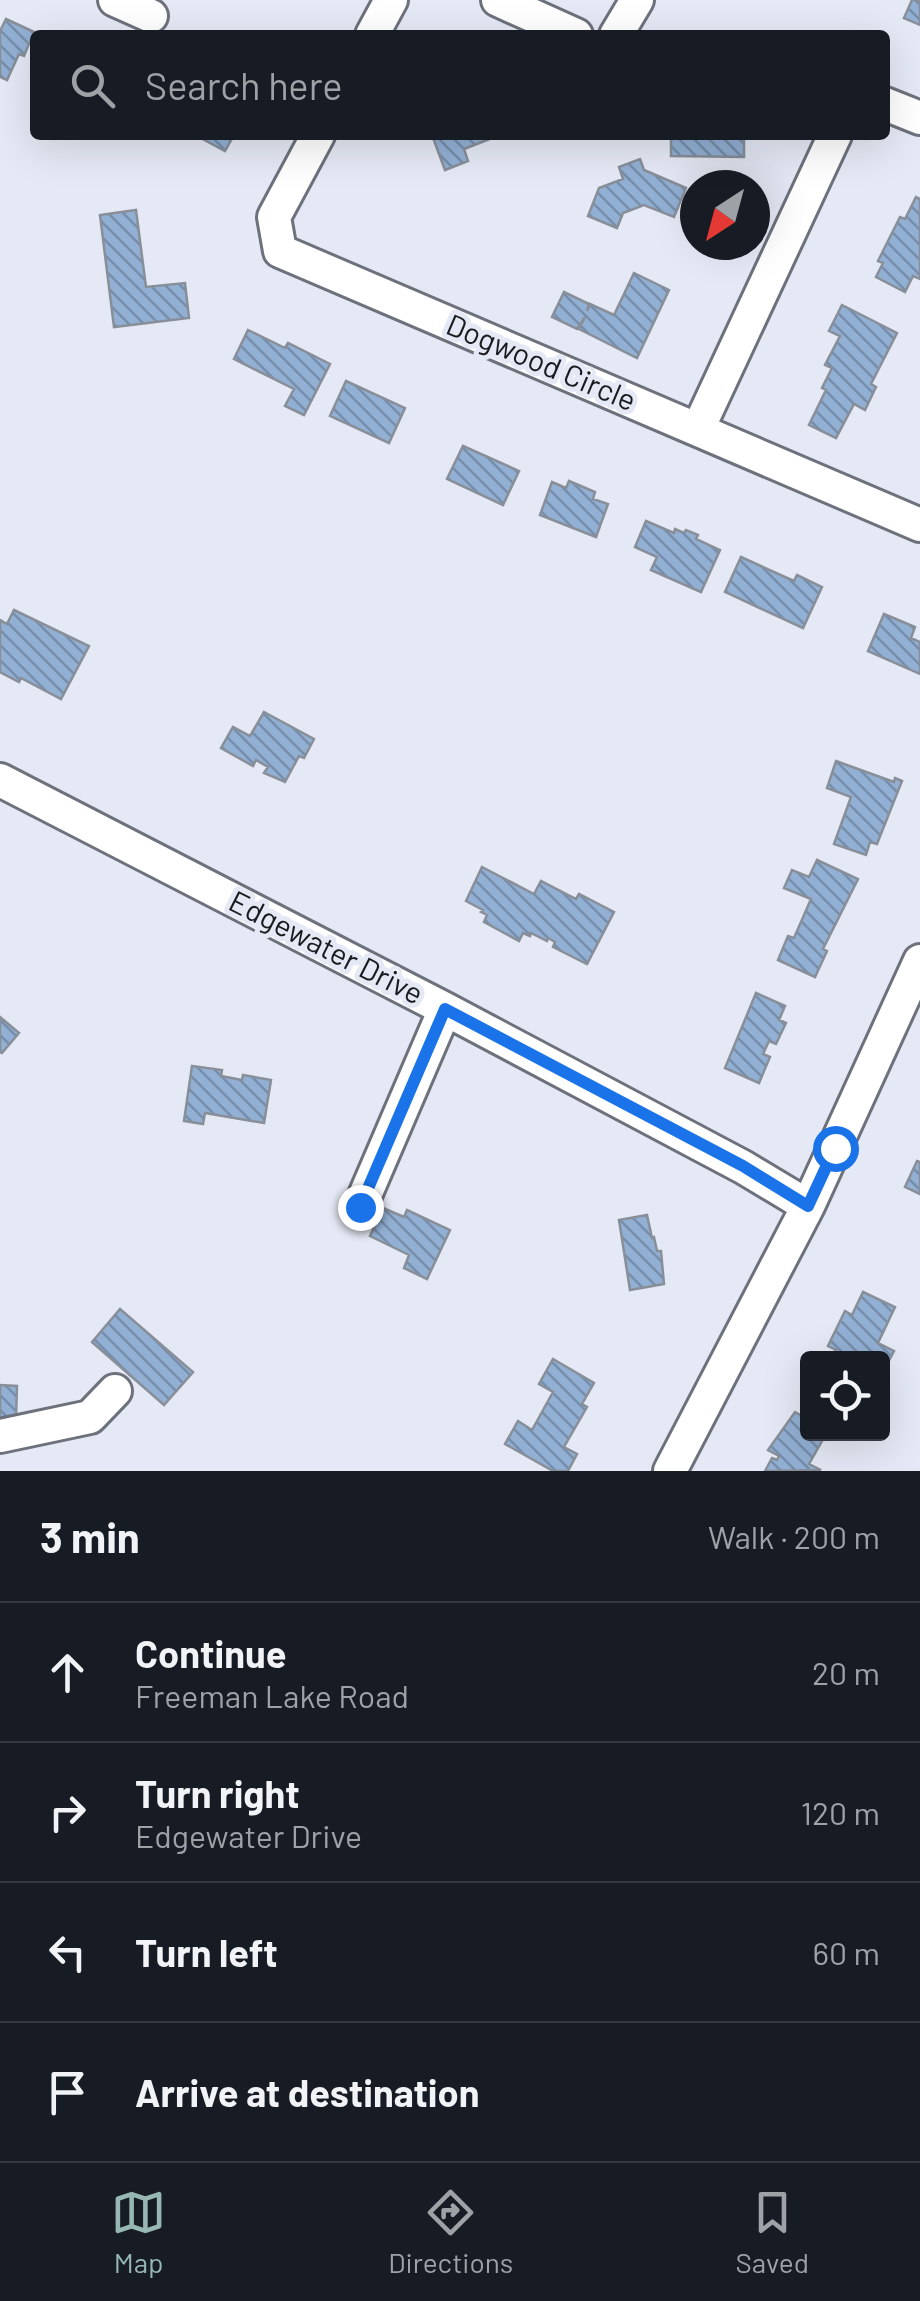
<!DOCTYPE html>
<meta charset="utf-8">
<style>
body{margin:0;font-family:Barlow,sans-serif;background:#20242c;color:#f1f3f6}
.controls{position:absolute;right:30px;bottom:30px;display:grid;overflow:hidden;border-radius:10px;box-shadow:0 10px 40px #0002}
.controls button{width:90px;height:90px;display:grid;place-items:center;padding:0;border:0;border-bottom:2px solid #363941;background:#171b24;color:#f1f3f6;font:50px sans-serif}
.compass{position:absolute;left:680px;top:170px;width:90px;height:90px;border-radius:50%;background:#171b24;box-shadow:0 10px 40px #0002;rotate:216deg}
.stop{position:absolute;width:30px;height:30px;margin:-22px;border:8px solid #1a73e8;border-radius:50%;background:#fff}
.stop.end{background:#1a73e8;border-color:#fff;box-shadow:0 2px 10px #0008}
.list{margin:0;padding:0;list-style:none}
h2{display:flex;justify-content:space-between;align-items:center;height:130px;margin:0;padding:0 40px;font-size:42px}
h2 small{font-size:32px;font-weight:400;color:#9ea1a6}
.list li{display:grid;grid-template-columns:65px 1fr auto;gap:30px;align-items:center;box-sizing:border-box;height:140px;padding:0 40px;border-top:2px solid #363941}
.list b{display:block;font-size:38px;white-space:nowrap}
.list p{margin:0;font-size:32px;white-space:nowrap;color:#9ea1a6}
.list em{font-size:32px;font-style:normal;color:#9ea1a6}
.icon{flex:none;width:55px;height:55px;fill:none;stroke:currentColor;stroke-width:2;stroke-linecap:round;stroke-linejoin:round}
.map{position:relative;flex:none;width:920px;height:1471px;overflow:hidden}
.search{position:absolute;background:#171b24;box-shadow:0 10px 40px #0002;left:30px;right:30px;top:30px;height:110px;display:flex;align-items:center;gap:25px;box-sizing:border-box;padding:0 35px;border-radius:10px;color:#9ea1a6;font-size:38px}
.sheet{height:690px;background:#171b24}
nav{display:flex;justify-content:space-around;align-items:center;box-sizing:border-box;height:140px;border-top:2px solid #363941;background:#171b24;font-size:28px;color:#9ea1a6}
nav a{display:grid;justify-items:center;gap:5px}
nav .on{color:#96b7b2}
.map>svg:first-child{display:block}
.building{fill:url(#building-back-hatch);stroke:#888f99;stroke-width:2.5}
.lines{fill:none;stroke-linecap:round;stroke-linejoin:round}
.minor-casing{stroke:#6d717b;stroke-width:38}
.minor{stroke:#fff;stroke-width:32}
.route{stroke:#1a73e8;stroke-width:12}
.labels{text-anchor:middle;stroke-width:10;stroke-linejoin:round;paint-order:stroke}
.street-label{font-size:30px;fill:#1a1b1f;stroke:#e5e9f5}
</style>
<div class="map">
<svg width="920" height="1471" viewBox="0 0 920 1471">
<defs>
<pattern id="building-back-hatch" width="6" height="6" patternUnits="userSpaceOnUse" patternTransform="scale(2.5)"><rect width="6" height="6" fill="#92b0d4"/><path d="M-1 5l2 2M0 0l6 6M5-1l2 2" fill="none" stroke="#768eab"/></pattern>
</defs>
<rect width="100%" height="100%" fill="#e5e9f5"/>
<path class="building" d="M912,0H920V25L904,18Z
M6,19L34,32L24,56L19,54L7,80L0,77V31Z
M195,135H234L225,151Z
M432,135H500L464,149L468,161L445,170Z
M671,135H744V157L671,156Z
M640,159L644,170L686,188L674,217L644,205L623,213L617,228L588,216L599,188L623,179L619,167Z
M916,197L920,199V279L913,276L905,292L876,277L883,263L878,261L900,217L905,219Z
M136,210L146,287L185,283L189,318L114,327L100,215Z
M634,273L669,290L637,358L579,329L585,317L577,329L552,317L564,292L589,304L587,311L590,304L614,315Z
M842,305L897,333L871,384L876,387L865,410L854,404L836,438L809,425L826,390L822,388L832,368L825,365L840,336L829,331Z
M248,330L285,348L288,343L330,364L304,415L285,406L294,389L234,359Z
M346,381L405,408L389,443L330,416Z
M463,446L519,471L503,505L447,479Z
M569,481L595,492L593,499L608,504L596,537L540,515L552,482L566,488Z
M646,521L674,533L675,529L684,533L686,530L698,535L696,539L720,550L701,592L651,570L657,557L635,547Z
M741,557L794,581L797,575L822,587L803,628L725,592Z
M14,610L89,646L61,699L21,678L19,682L0,672V620L7,624Z
M884,614L915,627L911,638L920,642V674L868,651Z
M264,712L314,739L304,758L299,756L285,782L264,773L268,767L256,760L253,766L221,748L233,727L250,736Z
M836,761L894,782L895,778L902,781L877,844L870,842L866,855L834,844L851,797L827,788Z
M817,860L858,879L823,949L827,951L815,977L778,960L788,936L794,938L811,899L784,888L792,870L809,877Z
M482,867L534,894L541,881L576,899L579,894L614,912L587,964L553,947L555,942L548,938L547,941L531,933L530,936L523,933L519,941L484,922L487,915L481,912L483,910L466,901Z
M756,993L785,1006L779,1020L786,1023L776,1044L769,1041L763,1054L770,1057L759,1083L725,1068Z
M0,1017L19,1033L2,1053L0,1052Z
M192,1066L222,1070L221,1076L242,1080L243,1075L271,1080L264,1123L205,1113L203,1124L184,1121Z
M917,1161L920,1162V1194L905,1187Z
M383,1208L404,1217L407,1210L450,1230L427,1279L404,1268L409,1255L370,1236Z
M647,1215L652,1238L654,1237L657,1251H661L664,1284L630,1290L619,1220Z
M863,1292L895,1307L878,1343L894,1351L882,1374V1358H832L836,1350L828,1346L845,1311L852,1315Z
M120,1309L193,1372L164,1405L92,1342Z
M553,1359L594,1383L582,1404L587,1407L564,1447L577,1454L568,1471H553L505,1444L518,1421L532,1430L553,1392L539,1384Z
M0,1385L17,1386L16,1418H0Z
M795,1412L808,1419V1434H826L809,1464L821,1470L765,1471L772,1458L777,1460L779,1456L768,1450Z"/>
<g class="lines">
<g class="minor-casing">
<path id="minor" d="M115,0L151,16
M498,0L576,35
M372,35L391,0
M616,35L637,0
M885,104L920,118
M318,135L274,217L280,251L920,525
M698,429L835,135
M0,780L445,1009L743,1167L808,1206
M360,1207L445,1009
M0,1436L90,1417L115,1391
M670,1471L808,1206L920,961"/>
</g>
<use href="#minor" class="minor"/>
</g>
<g class="lines">
<path class="route" d="M360,1207L445,1009L743,1166L808,1206L835,1148"/>
</g>
<g class="labels">
<g class="street-label">
<text transform="translate(541 363) rotate(23)" y="10">Dogwood Circle</text>
<text transform="translate(326 948) rotate(27)" y="10">Edgewater Drive</text>
</g>
</g>
</svg>
<div class="controls">
<button><svg class="icon" aria-label="locate" viewBox="0 0 24 24"><circle cx="12" cy="12" r="6"/><path d="M12 2v4M12 18v4M2 12h4M18 12h4"/></svg></button>
</div>
<svg class="compass" viewBox="-18 -18 36 36"><path d="M0-13l5 13h-10z" fill="#e53935"/><path d="M0 13l5-13h-10z" fill="#9ea1a6"/></svg>
<div class="stop" style="left:835px;top:1148px"></div>
<div class="stop end" style="left:360px;top:1207px"></div>
<div class="search"><svg class="icon" aria-label="search" viewBox="0 0 24 24"><circle cx="10" cy="10" r="6"/><path d="M15 15l6 6"/></svg>Search here</div>
</div>
<section class="sheet">
<h2>3 min<small>Walk · 200 m</small></h2>
<ul class="list">
<li><svg class="icon" aria-label="ahead" viewBox="0 0 24 24"><path d="M12 20V5M6 11l6-6 6 6"/></svg><div><b>Continue</b><p>Freeman Lake Road</p></div><em>20 m</em></li>
<li><svg class="icon" aria-label="right" viewBox="0 0 24 24"><path d="M7 20v-9h11M14 6l5 5-5 5"/></svg><div><b>Turn right</b><p>Edgewater Drive</p></div><em>120 m</em></li>
<li><svg class="icon" aria-label="left" viewBox="0 0 24 24"><path d="M17 20v-9H6M10 6l-5 5 5 5"/></svg><div><b>Turn left</b></div><em>60 m</em></li>
<li><svg class="icon" aria-label="arrive" viewBox="0 0 24 24"><path d="M6 21V4h12l-3 4 3 4H6"/></svg><div><b>Arrive at destination</b></div></li>
</ul>
</section>
<nav>
<a class="on"><svg class="icon" aria-label="map" viewBox="0 0 24 24"><path d="M3 6l6-2 6 2 6-2v14l-6 2-6-2-6 2zM9 4v14M15 6v14"/></svg>Map</a>
<a><svg class="icon" aria-label="directions" viewBox="0 0 24 24"><path d="M12 3l9 9-9 9-9-9zM9 14v-3h6M13 9l2 2-2 2"/></svg>Directions</a>
<a><svg class="icon" aria-label="saved" viewBox="0 0 24 24"><path d="M7 4h10v16l-5-4-5 4z"/></svg>Saved</a>
</nav>
